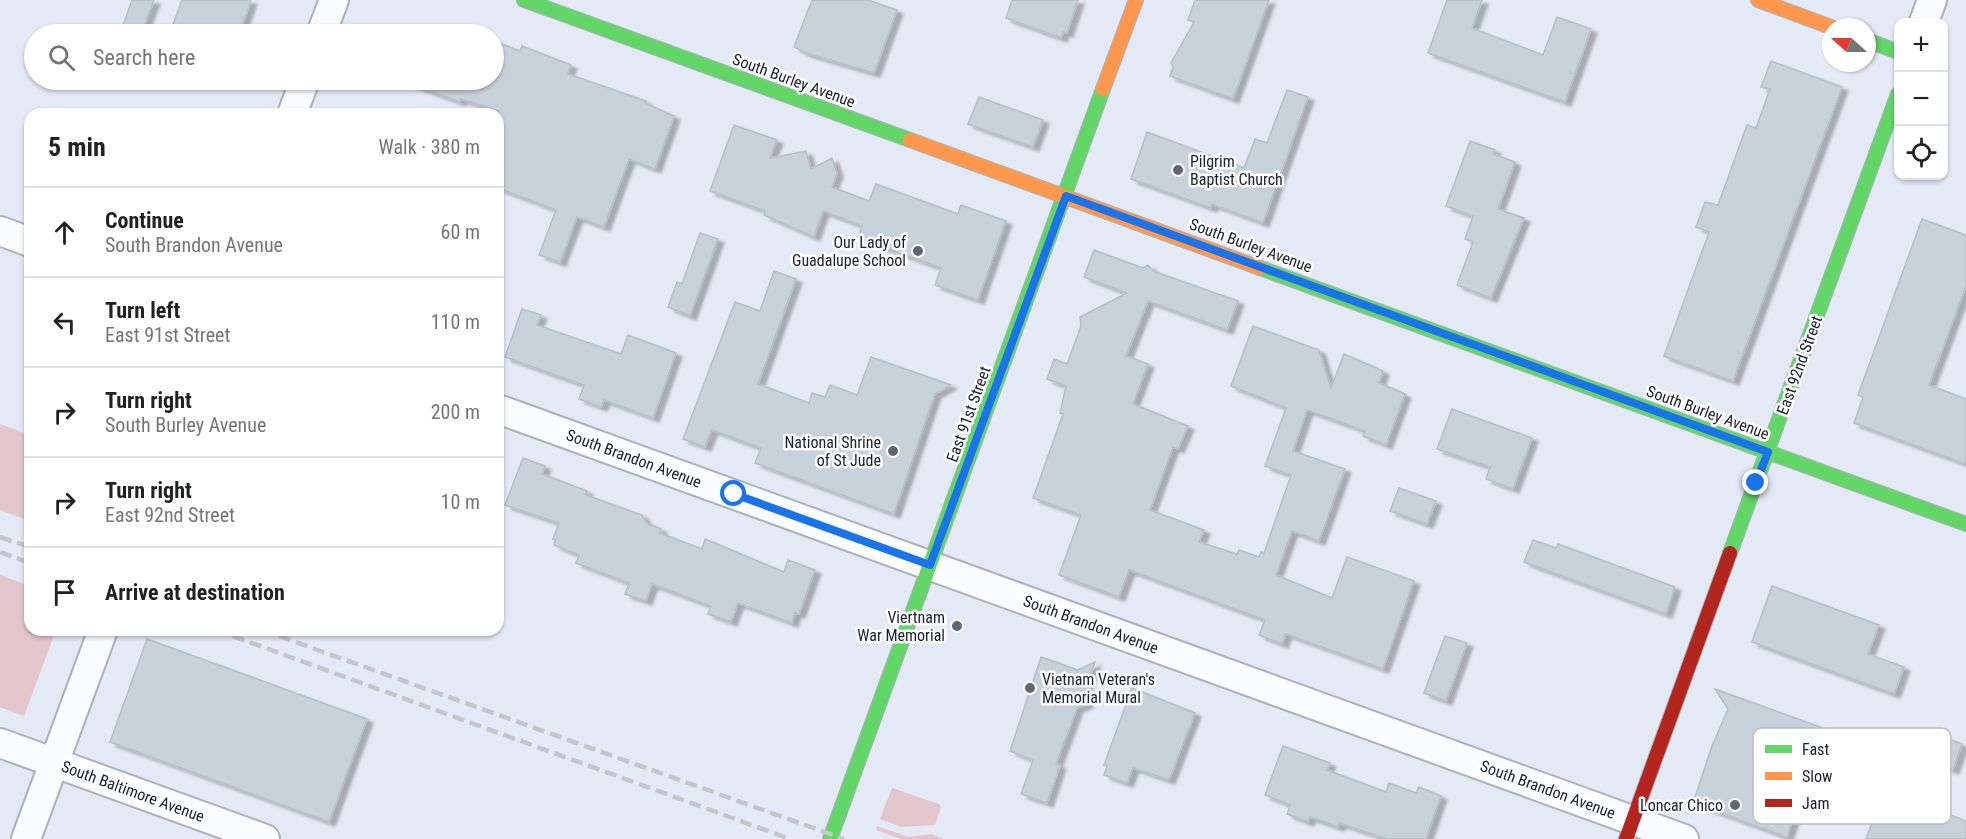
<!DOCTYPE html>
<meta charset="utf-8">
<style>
body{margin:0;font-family:"Roboto Condensed",sans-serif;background:#f6f6f6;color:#202124}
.controls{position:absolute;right:18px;top:18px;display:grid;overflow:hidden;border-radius:12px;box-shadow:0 2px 4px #0004}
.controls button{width:54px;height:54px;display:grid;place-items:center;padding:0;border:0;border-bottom:2px solid #e0e0e0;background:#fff;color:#202124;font:30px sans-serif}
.compass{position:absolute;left:1822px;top:18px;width:54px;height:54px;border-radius:50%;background:#fff;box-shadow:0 2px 4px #0004;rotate:291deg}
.stop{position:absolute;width:18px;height:18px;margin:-14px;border:4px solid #1a73e8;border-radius:50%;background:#fff}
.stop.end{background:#1a73e8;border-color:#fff;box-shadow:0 2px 6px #0008}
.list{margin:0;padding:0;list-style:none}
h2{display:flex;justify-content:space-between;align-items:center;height:78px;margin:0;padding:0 24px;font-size:26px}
h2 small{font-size:20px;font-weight:400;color:#757577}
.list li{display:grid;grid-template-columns:39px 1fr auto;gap:18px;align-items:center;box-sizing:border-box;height:90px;padding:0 24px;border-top:2px solid #e0e0e0}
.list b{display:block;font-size:22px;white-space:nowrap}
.list p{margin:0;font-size:20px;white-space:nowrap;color:#757577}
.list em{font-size:20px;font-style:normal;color:#757577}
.icon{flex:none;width:33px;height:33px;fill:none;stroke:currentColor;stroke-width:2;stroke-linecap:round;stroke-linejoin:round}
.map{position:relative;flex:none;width:1966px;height:839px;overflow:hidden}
.search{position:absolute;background:#fff;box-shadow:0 2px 4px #0004;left:24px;top:24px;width:480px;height:66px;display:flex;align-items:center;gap:15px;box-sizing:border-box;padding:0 21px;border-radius:33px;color:#757577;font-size:22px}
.panel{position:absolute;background:#fff;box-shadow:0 2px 4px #0004;left:24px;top:108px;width:480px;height:528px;border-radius:18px}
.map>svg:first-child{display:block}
.green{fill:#e2c6cc}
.building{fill:#c7d1da;stroke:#b5bfc7;stroke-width:1.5;filter:url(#shadow)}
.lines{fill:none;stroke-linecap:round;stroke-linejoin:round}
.street-casing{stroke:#aab1bb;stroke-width:32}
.fast-casing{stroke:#aab1bb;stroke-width:16}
.slow-casing{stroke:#aab1bb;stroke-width:16}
.jam-casing{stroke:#aab1bb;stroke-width:16}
.street{stroke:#fbfcfe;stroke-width:28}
.fast{stroke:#63d668;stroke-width:14}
.slow{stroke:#ff974d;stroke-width:14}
.jam{stroke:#b3261e;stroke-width:14}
.rail{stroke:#c4c6ca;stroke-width:4.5;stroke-dasharray:12 6;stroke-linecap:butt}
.route{stroke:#1a73e8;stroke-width:8}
.poi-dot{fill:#5f6772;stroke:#fff;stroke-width:2}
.labels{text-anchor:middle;stroke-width:5;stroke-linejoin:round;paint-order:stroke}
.street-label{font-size:16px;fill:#17202b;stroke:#fff}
.poi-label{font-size:16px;fill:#17202b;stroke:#fff;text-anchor:end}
.key{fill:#fff;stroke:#b9bcbf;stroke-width:1.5}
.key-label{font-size:16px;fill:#17202b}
</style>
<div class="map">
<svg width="1966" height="839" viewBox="0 0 1966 839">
<defs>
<filter id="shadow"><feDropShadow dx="6" dy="4" stdDeviation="1.5" flood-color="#0004"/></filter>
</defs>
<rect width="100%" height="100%" fill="#e4eaf5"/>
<path class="green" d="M0,424L30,435V521L0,510Z
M0,575L30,586V630H56L24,716L0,707Z
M892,788L939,804L941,808L935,825L902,827L880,819Z
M877,826L909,837L931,834L944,839H901L876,830Z"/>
<path class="building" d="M132,0H154L141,34H120Z
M182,0H251L239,34H193L172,27Z
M812,0H868L897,10L874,73L806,53L794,47Z
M1012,0H1078L1067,33L1063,32L1061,38L1006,18Z
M1195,0H1269L1233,99L1170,76L1173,67L1171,63L1194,22L1188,20Z
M1447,0H1482L1472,28L1543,55L1557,17L1591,29L1565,102L1428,53Z
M494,41L520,51L522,46L571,65L568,74L646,101L645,103L674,116L655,169L629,159L604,227L577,217L560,262L539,255L556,210L498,188L499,111L461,99L460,102L405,82V80H494Z
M1771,61L1842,87L1733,381L1664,356L1709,232L1696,227L1705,202L1718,205L1747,125L1756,128L1770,89L1761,87Z
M1287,90L1308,97L1263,223L1212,204L1211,208L1131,179L1147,132L1244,168L1255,139L1267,143Z
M979,97L1043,120L1033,147L968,124Z
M734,125L777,140L770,158L806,151L811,169L832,158L837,173L832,187L869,201L876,184L958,214L961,205L1006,221L978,300L935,285L941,268L858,238L862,226L823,211L814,237L764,215L765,211L710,191Z
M1470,141L1495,150L1493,154L1515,162L1498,209L1524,218L1491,298L1457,285L1473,242L1465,239L1473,216L1446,206Z
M1922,219L1966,235V286L1929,385L1966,399V464L1854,423L1863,397L1858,395Z
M700,233L718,239L690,316L668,307L677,282L682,284Z
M1094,250L1143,268L1148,265L1153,271L1238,301L1227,330L1148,301L1126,356L1148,364L1133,404L1188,426L1178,449L1173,447L1150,510L1204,530L1199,542L1237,554L1239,550L1259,557L1261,552L1264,553L1291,475L1265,466L1286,408L1231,386L1253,326L1319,350L1331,388L1344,354L1383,371L1379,383L1405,394L1386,445L1363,436L1365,431L1307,410L1293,451L1345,469L1319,541L1292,531L1276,575L1332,598L1347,557L1414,581L1383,669L1286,634L1282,644L1259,635L1265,620L1129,570L1119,597L1059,575L1081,515L1033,498L1063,414L1060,413L1066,386L1047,379L1054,359L1067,364L1081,326L1080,317L1127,293L1084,277Z
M774,271L796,279L758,384L809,403L812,393L825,397L830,385L857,395L871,357L951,385L935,394L894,514L755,463L761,448L712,430L705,447L683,439L735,302L760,311Z
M522,309L541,315L537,325L621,354L628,335L676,353L653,418L604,400L601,407L579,399L584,385L505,357Z
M1452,409L1532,438L1513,489L1486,479L1490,467L1437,449Z
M523,458L545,466L542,474L587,491L586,495L642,515L646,523L661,529L660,533L702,549L705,539L784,572L788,560L815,570L799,614L795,613L792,623L738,603L731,622L708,614L711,606L652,584L646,601L625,594L629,583L576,563L579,555L554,545L555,540L553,539L559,523L505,505Z
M1399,488L1436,501L1427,524L1390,511Z
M1533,540L1556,548L1558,544L1675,587L1666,614L1524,562Z
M1772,586L1879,625L1868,654L1904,667L1894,694L1752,642Z
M1445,636L1467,643L1446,701L1424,693Z
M147,639L367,719L329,822L110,742Z
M1041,657L1078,670L1095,662L1083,695L1087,704L1077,708L1056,764L1060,765L1047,803L1021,794L1033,760L1010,751Z
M1132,688L1195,713L1169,780L1133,768L1127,783L1104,775L1107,766L1104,765Z
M1715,689L1831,731L1813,782L1792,774L1779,811L1794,816L1787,837L1693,803L1712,746L1728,709Z
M1935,734L1962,744L1953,770L1925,760Z
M1283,746L1330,763L1327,770L1386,792L1389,783L1416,793L1419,787L1441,796L1426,839H1387L1339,823L1338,827L1310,817L1308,822L1287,814L1290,805L1265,795Z
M1882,795L1910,806L1912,800L1966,821V839H1866Z"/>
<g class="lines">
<g class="street-casing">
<path id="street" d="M1924,22L1932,0
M321,34L334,0
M292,114L305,80
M0,231L30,242
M498,409L1684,839
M0,743L265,839
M26,839L103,630"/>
</g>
<g class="fast-casing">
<path id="fast" d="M524,0L910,140
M1867,40L1898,52
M1260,268L1966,524
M1730,553L1898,94
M830,839L1103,89"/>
</g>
<g class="slow-casing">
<path id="slow" d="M1758,0L1831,27
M1103,89L1136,0
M910,140L1260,268"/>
</g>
<g class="jam-casing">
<path id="jam" d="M1626,839L1730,553"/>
</g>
<use href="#street" class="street"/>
<use href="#fast" class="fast"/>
<use href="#slow" class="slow"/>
<use href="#jam" class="jam"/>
<path class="rail" d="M0,537L30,547
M0,552L30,563
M216,630L790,839
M262,630L844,839"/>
</g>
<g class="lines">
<path class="route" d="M734,494L930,565L1066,196L1768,452L1756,483"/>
</g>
<g class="poi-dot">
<circle cx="1178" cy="170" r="6"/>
<circle cx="918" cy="251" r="6"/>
<circle cx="893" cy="451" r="6"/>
<circle cx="957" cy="626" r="6"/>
<circle cx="1030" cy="688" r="6"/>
<circle cx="1735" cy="805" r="6"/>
</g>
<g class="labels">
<g class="street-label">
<text transform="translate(794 80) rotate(20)" y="6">South Burley Avenue</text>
<text transform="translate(1251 245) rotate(20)" y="6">South Burley Avenue</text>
<text transform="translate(1799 365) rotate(-70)" y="6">East 92nd Street</text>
<text transform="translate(1708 412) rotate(20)" y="6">South Burley Avenue</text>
<text transform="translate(968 414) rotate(-70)" y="6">East 91st Street</text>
<text transform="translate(634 458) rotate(20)" y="6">South Brandon Avenue</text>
<text transform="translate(1091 624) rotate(20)" y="6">South Brandon Avenue</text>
<text transform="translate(1548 789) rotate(20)" y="6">South Brandon Avenue</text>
<text transform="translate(133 791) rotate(20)" y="6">South Baltimore Avenue</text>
</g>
<g class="poi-label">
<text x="1190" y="167" text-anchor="start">Pilgrim<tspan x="1190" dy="18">Baptist Church</tspan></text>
<text x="906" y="248">Our Lady of<tspan x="906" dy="18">Guadalupe School</tspan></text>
<text x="881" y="448">National Shrine<tspan x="881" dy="18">of St Jude</tspan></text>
<text x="945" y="623">Viertnam<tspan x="945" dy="18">War Memorial</tspan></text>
<text x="1042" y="685" text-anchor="start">Vietnam Veteran's<tspan x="1042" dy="18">Memorial Mural</tspan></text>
<text x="1723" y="811">Loncar Chico</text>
</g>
</g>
<rect x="1753" y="728" width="198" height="96" rx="9" class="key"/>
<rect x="1765" y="745" width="27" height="8" fill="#63d668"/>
<rect x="1765" y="772" width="27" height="8" fill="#ff974d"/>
<rect x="1765" y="799" width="27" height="8" fill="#b3261e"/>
<g class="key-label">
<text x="1802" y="755">Fast</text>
<text x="1802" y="782">Slow</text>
<text x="1802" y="809">Jam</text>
</g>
</svg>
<div class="controls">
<button>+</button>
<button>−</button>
<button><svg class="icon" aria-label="locate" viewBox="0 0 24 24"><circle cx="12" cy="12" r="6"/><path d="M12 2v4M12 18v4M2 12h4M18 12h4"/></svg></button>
</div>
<svg class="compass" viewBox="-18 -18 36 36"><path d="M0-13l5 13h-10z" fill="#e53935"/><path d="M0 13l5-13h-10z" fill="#757577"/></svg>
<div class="stop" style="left:734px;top:494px"></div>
<div class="stop end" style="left:1756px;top:483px"></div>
<div class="search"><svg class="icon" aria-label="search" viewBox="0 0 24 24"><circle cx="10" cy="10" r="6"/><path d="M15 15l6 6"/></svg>Search here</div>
<section class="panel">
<h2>5 min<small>Walk · 380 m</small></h2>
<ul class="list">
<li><svg class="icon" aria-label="ahead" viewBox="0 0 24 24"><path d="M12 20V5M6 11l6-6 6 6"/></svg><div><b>Continue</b><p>South Brandon Avenue</p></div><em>60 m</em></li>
<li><svg class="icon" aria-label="left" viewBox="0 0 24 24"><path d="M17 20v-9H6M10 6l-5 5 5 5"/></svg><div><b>Turn left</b><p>East 91st Street</p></div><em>110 m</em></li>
<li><svg class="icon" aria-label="right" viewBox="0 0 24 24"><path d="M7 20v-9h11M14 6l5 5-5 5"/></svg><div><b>Turn right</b><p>South Burley Avenue</p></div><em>200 m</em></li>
<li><svg class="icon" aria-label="right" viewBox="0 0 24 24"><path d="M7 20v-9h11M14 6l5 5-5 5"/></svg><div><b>Turn right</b><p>East 92nd Street</p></div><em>10 m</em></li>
<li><svg class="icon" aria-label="arrive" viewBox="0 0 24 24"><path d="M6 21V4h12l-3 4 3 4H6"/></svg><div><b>Arrive at destination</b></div></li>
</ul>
</section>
</div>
